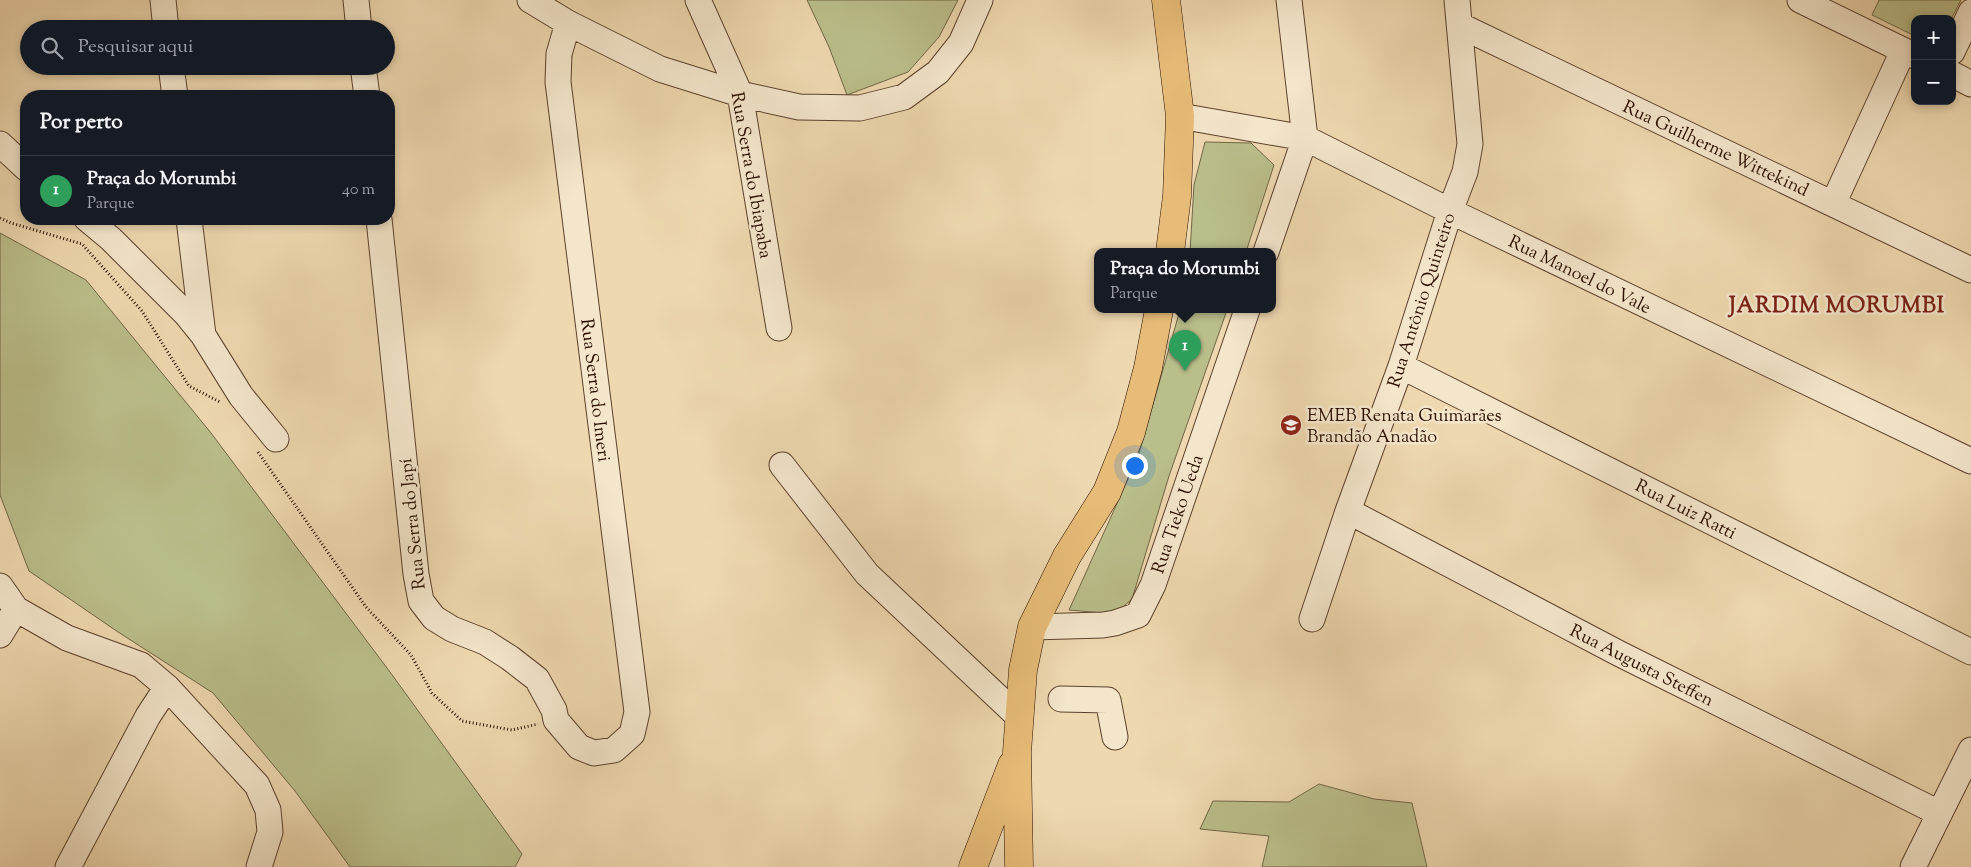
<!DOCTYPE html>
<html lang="pt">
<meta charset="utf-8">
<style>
body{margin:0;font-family:"Sorts Mill Goudy",serif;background:#242831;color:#f1f3f6}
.controls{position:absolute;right:15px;top:15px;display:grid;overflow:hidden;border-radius:10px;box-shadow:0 2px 8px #0003}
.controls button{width:45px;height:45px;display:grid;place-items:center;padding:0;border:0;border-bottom:1px solid #363941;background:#171b24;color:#f1f3f6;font:25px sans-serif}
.you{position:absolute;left:1134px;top:465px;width:18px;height:18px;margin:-12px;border:4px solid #fff;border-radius:50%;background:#1a73e8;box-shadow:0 0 0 8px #1a73e833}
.badge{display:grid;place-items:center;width:32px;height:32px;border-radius:50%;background:#8c9099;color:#fff;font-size:16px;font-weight:700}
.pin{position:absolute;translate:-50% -41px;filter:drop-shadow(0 1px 2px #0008)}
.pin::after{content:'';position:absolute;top:26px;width:18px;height:15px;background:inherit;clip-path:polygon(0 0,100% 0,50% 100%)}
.popup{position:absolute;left:1094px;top:248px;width:182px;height:65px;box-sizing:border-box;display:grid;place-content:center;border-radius:10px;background:#171b24;filter:drop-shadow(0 1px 4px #0005);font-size:16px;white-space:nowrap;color:#9ea1a6}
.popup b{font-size:19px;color:#f1f3f6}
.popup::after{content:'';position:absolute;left:50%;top:100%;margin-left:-10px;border:10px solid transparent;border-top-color:#171b24}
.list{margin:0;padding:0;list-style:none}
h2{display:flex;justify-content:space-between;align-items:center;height:65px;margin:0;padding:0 20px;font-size:21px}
h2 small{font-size:16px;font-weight:400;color:#9ea1a6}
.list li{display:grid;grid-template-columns:32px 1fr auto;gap:15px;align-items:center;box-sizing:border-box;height:70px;padding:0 20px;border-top:1px solid #363941}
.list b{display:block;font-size:19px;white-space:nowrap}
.list p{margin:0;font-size:16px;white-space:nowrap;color:#9ea1a6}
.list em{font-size:16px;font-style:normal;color:#9ea1a6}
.icon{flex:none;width:28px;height:28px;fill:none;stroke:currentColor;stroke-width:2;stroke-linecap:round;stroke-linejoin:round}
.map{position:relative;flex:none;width:1971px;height:867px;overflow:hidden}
.search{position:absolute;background:#171b24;box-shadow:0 2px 8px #0003;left:20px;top:20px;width:375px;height:55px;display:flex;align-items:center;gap:12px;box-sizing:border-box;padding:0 18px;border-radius:28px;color:#9ea1a6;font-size:19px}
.panel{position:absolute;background:#171b24;box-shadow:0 2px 8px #0003;left:20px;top:90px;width:375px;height:135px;border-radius:20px}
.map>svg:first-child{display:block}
.green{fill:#babe8a;stroke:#726645}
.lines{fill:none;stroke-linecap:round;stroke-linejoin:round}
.minor-casing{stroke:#5b412c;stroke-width:27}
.major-casing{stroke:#2a0f00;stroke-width:29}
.path{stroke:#2a0f00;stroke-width:3;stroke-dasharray:1 2.5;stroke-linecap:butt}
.minor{stroke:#f4e6cb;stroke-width:25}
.major{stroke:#e7bc78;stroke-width:28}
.labels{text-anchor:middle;stroke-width:5;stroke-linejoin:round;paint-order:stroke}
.street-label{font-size:18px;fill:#2a0f00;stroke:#f4e6cb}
.poi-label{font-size:18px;fill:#2a0f00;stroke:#f4e6cb;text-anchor:start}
.district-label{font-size:22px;font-weight:bold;letter-spacing:1px;fill:#7a1f14;stroke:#f4e6cb}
</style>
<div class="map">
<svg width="1971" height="867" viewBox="0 0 1971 867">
<rect width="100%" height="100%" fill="#eed8af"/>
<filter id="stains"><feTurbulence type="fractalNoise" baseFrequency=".004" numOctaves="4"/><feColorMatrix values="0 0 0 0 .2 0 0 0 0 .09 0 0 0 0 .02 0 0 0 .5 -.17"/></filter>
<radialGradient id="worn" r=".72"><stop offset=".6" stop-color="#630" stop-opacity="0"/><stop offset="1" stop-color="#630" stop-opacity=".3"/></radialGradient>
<path class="green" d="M807,0H958L939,37L908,72L847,95L829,47Z
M1879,0H1961L1951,19H1915V36L1872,15Z
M1205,142L1251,143L1274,165L1246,252H1190L1194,185Z
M0,233L86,280L211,433L390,672L522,854L515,867H350L295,791L213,693L118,632L29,571L0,495Z
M1180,310H1227L1169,476L1132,599L1115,614L1069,610L1138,457Z
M1319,784L1374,799L1412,803L1427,867H1262L1269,836L1200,829L1213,801L1289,802Z"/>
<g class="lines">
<g class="minor-casing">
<path id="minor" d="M163,0L166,29
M356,0L359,29
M530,0L568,23L660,69L740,94L799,107L860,108L904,97L938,72L961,43L980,0
M698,0L740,94L779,328
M1800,0L1915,56
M1461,26L1971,270
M1952,52L1971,12
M171,66L175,96
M363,66L367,96
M1952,74L1971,84
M1180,116L1305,138L1450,211L1971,461
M0,144L26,168
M1833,204L1903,51
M87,219L111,239L186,314L203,335L241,396L276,439
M189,219L203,335
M379,219L416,574L421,601L434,618L452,629L485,642L510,658L537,679L554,710L556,720L579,747L594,753L614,750L632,734L637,712L558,82L559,54L568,23
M1266,252L1305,138L1289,0
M1401,366L1971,652
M782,465L867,574L1020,718
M1348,511L1620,654L1939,813
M0,586L16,609L67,638L141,665L167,687L257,785L268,810L270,832L259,867
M1312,619L1348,511L1401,366L1450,211L1465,172L1470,144L1457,0
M1032,627L1103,625L1115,623L1138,615L1153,585L1247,310
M0,635L16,609
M1061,699L1108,700L1115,737
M68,867L148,716L167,687
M1913,867L1971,750"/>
</g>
<g class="major-casing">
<path id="major" d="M1166,0L1180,116L1177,196L1170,252
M973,867L1012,765
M1019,867L1017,752L1023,670L1032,627L1067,556L1107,492L1131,432L1148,368L1159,310"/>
</g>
<path class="path" d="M0,218L11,223L82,244L142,311L189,386L220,402
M258,452L366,607L411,655L432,693L462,721L512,730L538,724"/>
<use href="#minor" class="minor"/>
<use href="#major" class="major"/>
</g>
<defs>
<g id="school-disc" transform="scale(1.125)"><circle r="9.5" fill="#8f2418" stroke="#f4e6cb"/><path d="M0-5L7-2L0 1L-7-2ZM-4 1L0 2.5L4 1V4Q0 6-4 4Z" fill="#fff"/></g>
</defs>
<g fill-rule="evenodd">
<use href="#school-disc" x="1291" y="425"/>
</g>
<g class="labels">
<g class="street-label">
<text transform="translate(1716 148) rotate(25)" y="6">Rua Guilherme Wittekind</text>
<text transform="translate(752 175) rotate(80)" y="6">Rua Serra do Ibiapaba</text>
<text transform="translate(1580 274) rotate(26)" y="6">Rua Manoel do Vale</text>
<text transform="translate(1421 300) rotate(-72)" y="6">Rua Antônio Quinteiro</text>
<text transform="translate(596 390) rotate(83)" y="6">Rua Serra do Imeri</text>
<text transform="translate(1686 509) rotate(27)" y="6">Rua Luiz Ratti</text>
<text transform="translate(1177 514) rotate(-71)" y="6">Rua Tieko Ueda</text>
<text transform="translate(412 524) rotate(-96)" y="6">Rua Serra do Japí</text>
<text transform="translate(1642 665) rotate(27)" y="6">Rua Augusta Steffen</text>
</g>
<g class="poi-label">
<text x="1307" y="421">EMEB Renata Guimarães<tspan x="1307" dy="21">Brandão Anadão</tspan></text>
</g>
<g class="district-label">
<text x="1837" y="312">JARDIM MORUMBI</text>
</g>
</g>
<rect width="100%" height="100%" filter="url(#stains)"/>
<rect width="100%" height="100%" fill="url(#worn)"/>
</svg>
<div class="controls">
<button>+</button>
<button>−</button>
</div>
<div class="you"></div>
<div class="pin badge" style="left:1185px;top:371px;background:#2e9e5b">1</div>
<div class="popup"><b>Praça do Morumbi</b>Parque</div>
<div class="search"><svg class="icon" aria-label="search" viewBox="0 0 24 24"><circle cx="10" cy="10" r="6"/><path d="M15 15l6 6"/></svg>Pesquisar aqui</div>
<section class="panel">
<h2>Por perto<small></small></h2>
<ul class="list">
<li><span class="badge" style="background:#2e9e5b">1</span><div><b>Praça do Morumbi</b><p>Parque</p></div><em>40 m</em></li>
</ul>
</section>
</div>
